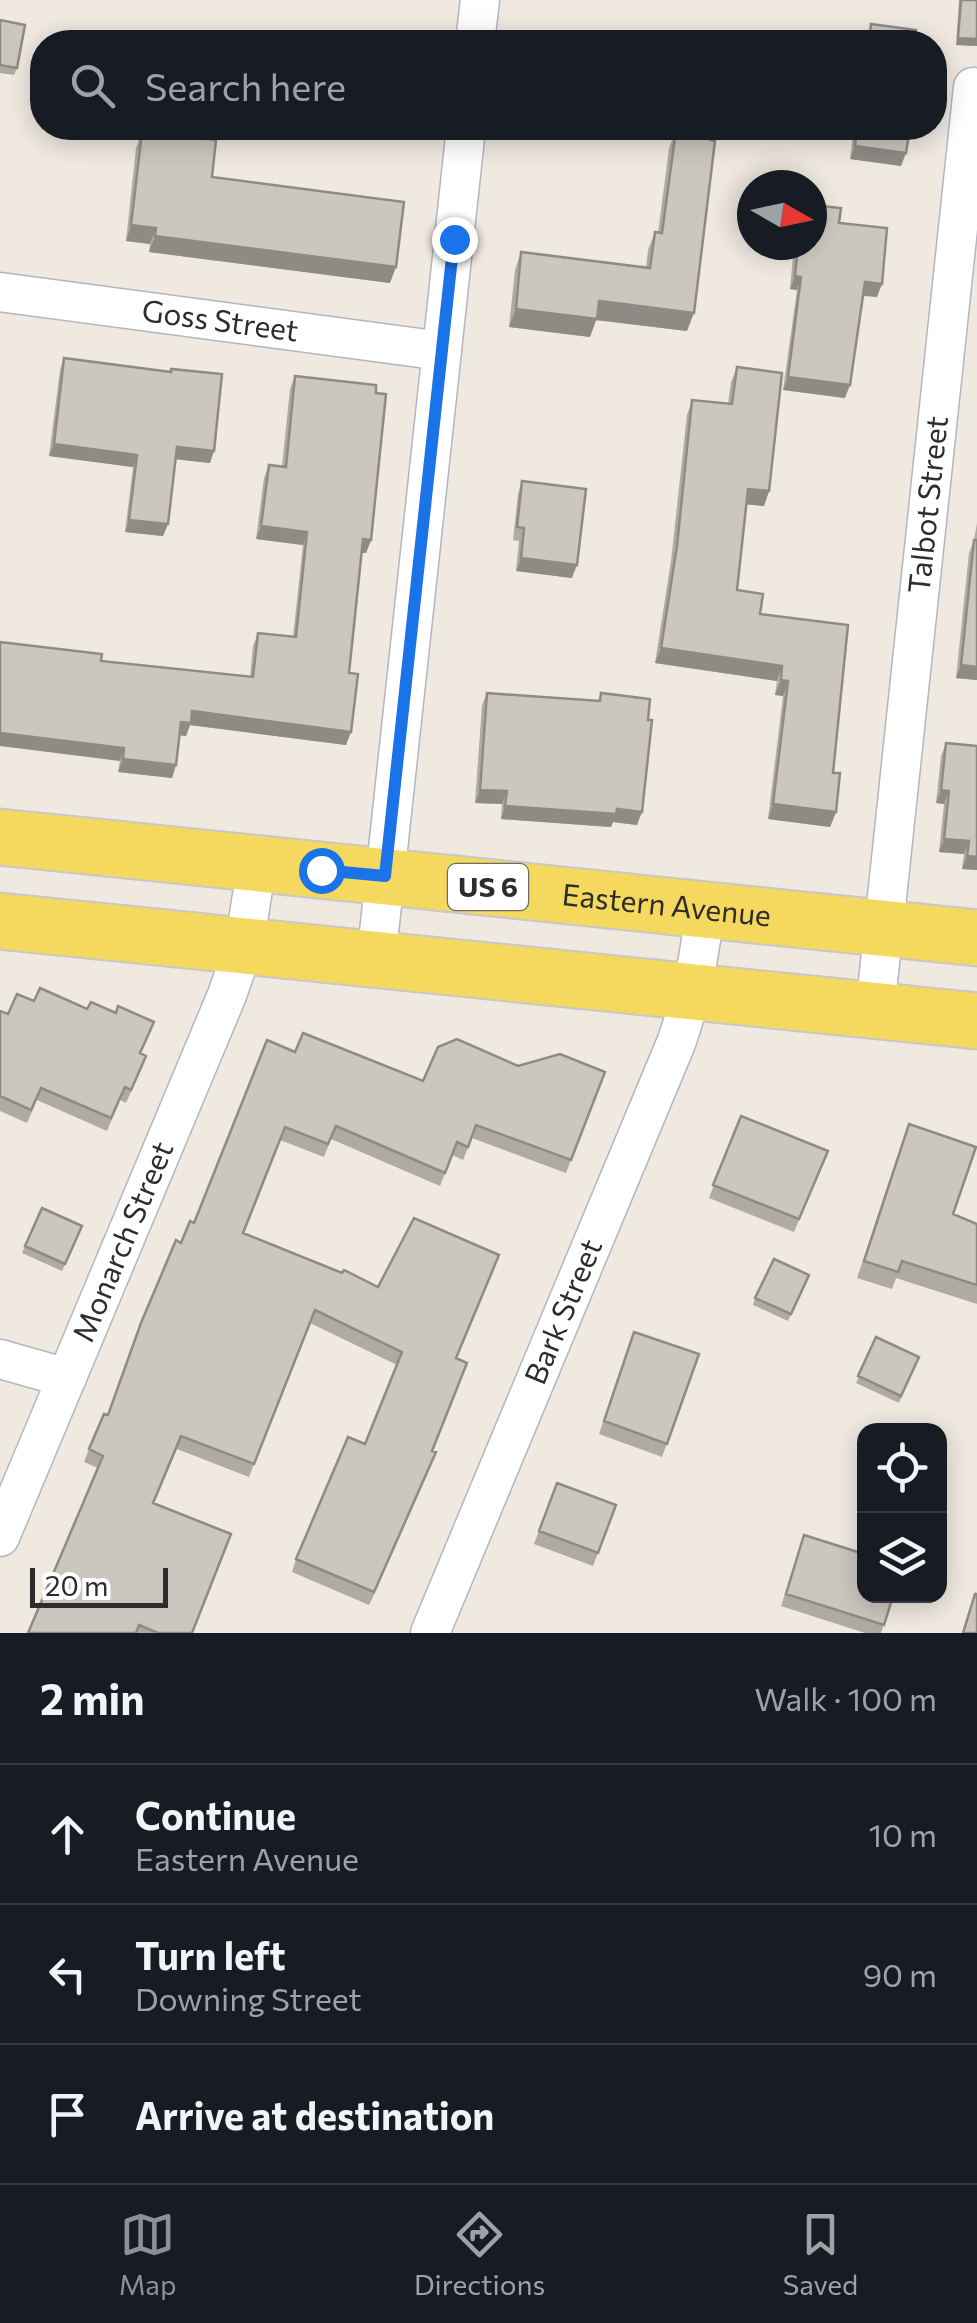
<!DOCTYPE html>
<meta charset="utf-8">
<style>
body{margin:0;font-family:Commissioner,sans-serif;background:#20242c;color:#f1f3f6}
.controls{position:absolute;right:30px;bottom:30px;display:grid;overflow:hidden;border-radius:20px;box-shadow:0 5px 25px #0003}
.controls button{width:90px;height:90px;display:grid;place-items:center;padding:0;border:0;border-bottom:2px solid #363941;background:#171b24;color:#f1f3f6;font:50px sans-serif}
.compass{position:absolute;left:737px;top:170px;width:90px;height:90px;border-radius:50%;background:#171b24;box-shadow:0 5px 25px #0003;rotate:99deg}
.scale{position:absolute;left:30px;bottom:25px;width:138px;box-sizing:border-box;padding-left:10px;border:5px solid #2d2d2d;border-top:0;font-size:28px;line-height:35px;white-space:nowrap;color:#2d2d2d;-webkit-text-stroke:8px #fff;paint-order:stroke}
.stop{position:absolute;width:30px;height:30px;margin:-22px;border:8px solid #1a73e8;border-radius:50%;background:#fff}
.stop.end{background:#1a73e8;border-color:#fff;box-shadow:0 2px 10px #0008}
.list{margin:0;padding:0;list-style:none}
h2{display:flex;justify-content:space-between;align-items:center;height:130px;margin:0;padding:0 40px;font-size:42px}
h2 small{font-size:32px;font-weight:400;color:#9ea1a6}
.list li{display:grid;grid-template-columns:65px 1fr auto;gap:30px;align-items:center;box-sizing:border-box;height:140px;padding:0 40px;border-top:2px solid #363941}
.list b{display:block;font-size:38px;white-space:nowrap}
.list p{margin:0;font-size:32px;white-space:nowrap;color:#9ea1a6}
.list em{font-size:32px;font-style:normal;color:#9ea1a6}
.icon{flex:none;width:55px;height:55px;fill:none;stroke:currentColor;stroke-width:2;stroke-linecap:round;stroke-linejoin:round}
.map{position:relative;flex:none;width:977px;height:1633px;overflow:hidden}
.search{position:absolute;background:#171b24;box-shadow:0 5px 25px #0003;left:30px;right:30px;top:30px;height:110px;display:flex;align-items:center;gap:25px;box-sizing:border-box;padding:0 35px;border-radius:40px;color:#9ea1a6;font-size:38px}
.sheet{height:550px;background:#171b24}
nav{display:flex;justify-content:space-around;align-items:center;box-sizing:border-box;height:140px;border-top:2px solid #363941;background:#171b24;font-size:28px;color:#9ea1a6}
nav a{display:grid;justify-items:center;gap:5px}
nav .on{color:#8c9099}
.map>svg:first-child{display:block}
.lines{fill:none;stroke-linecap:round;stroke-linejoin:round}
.minor-casing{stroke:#b3b5c1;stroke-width:41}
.primary-casing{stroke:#c8c8c8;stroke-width:59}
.minor{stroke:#fff;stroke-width:38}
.primary{stroke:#f5d85e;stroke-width:55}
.wall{fill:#afaba3}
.shaded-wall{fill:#8e8b85}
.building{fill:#cbc7be;stroke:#8e8b85;stroke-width:2.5}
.route{stroke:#1a73e8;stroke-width:12}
.labels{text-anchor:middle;stroke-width:8;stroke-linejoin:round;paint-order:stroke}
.shield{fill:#fff;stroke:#6c6c6c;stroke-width:2.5}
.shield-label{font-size:28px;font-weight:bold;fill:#2d2d2d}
.street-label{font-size:30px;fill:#2d2d2d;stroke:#fff}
</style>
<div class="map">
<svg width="977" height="1633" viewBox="0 0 977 1633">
<rect width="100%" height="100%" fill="#efe9e0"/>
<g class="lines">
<g class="minor-casing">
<g id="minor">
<path d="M475,42L480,0"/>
<path id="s1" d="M0,292L442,351"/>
<path d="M376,960L466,128"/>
<path id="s2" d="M875,1010L973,87L977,88"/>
<path d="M0,1359L67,1378"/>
<path id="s3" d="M0,1537L227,995L244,946L257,864"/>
<path id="s4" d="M430,1633L676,1043C692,999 700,955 705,909"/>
</g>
</g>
<g class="primary-casing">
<g id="primary">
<path id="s5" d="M0,837L977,938"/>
<path d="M0,921L977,1021"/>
</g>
</g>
<use href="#minor" class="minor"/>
<use href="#primary" class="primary"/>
</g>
<path class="wall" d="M959,0H977V46L956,45Z
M0,20L17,68L14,75L0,73Z
M854,128H910L901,166L850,159Z
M676,130L687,331L596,320L590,337L509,327L515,270L521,252L646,268L648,250L655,232L658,233L669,148Z
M142,132L212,177L390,283L149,252L150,244L126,241L136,148Z
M839,223L877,297L863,296L845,398L783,390L797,290L790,289L794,245H812Z
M64,358L210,463L176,459L168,524L163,536L125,532L133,467L49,456L60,370Z
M737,367L769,491L764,506L746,504L737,590L760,614L833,773L836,812L830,827L768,819L783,696L775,695L777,681L655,663L671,561L687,415L692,400L728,404L731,382Z
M295,376L371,540L366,553H362L349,673L346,745L190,725L186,736L180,735L176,765L172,778L118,772L120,761L101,661L250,677L253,646L258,633L293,637L303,545L256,539L264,478L269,465L282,466L290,389Z
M522,481L572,578L516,571L519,541L513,540L518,494Z
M977,523V680L956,678L969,553L974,540Z
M487,693L598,701L601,693L637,825L613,822L611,827L501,819L502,804L475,803L482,705Z
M946,743L977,870L962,869L964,854L939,852L944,804L936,803L941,756Z
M34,1001L87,1009L141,1053V1069L126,1103L120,1100L107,1131L37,1100L27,1123L0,1111V1011L8,1014Z
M295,1052L423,1081L518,1066L605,1072L566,1173L472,1138L463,1160L452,1155L440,1186L331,1139L324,1157L280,1140L244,1234L456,1359L432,1451L436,1452L369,1605L292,1572L296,1559L365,1444L397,1365L310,1323L249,1477L177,1449L154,1503L193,1633H28L98,1468L84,1462L89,1449L108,1415L181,1243Z
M741,1116L828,1151L794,1232L709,1198Z
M909,1124L953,1214L977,1224V1304L896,1278L892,1289L857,1278Z
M82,1226L62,1271L22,1253L25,1246Z
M806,1282L788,1321L753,1305L755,1298Z
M634,1332L699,1354L662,1457L599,1434Z
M876,1337L919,1357L899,1403L856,1383Z
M557,1483L616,1505L593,1566L534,1544Z
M804,1535L893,1596L881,1633H865L781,1606Z"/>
<path class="shaded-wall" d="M958,38L977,39V46L956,45Z
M301,128H412L408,139Z
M855,146L906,153L901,166L850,159Z
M131,225L156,228L150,244L126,241Z
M155,236L396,267L390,283L149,252Z
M795,276L801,277L797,290L790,289Z
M865,282L882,284L877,297L860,295Z
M599,301L694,313L687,331L596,320L590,337L509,327L516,309Z
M788,377L850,385L845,398L783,390Z
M54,444L137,455L133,467L49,456Z
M177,447L214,451L210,463L173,459Z
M748,489L769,491L764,506L742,504Z
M129,520L168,524L163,536L125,532Z
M261,526L307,532L303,545L256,539Z
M363,539L371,540L366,553L358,552Z
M521,558L577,565L572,578L516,571Z
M661,648L782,666L777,681L655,663Z
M961,665L977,667V680L956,678Z
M781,680L788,681L783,696L775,695Z
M192,711L351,732L346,745L190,725L186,736L176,735L181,722Z
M0,733L124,748L120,761L0,746Z
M123,759L176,765L172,778L118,772Z
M480,790L507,791L502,804L475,803Z
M941,790L949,791L944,804L936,803Z
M773,804L836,812L830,827L768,819Z
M505,806L617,809L642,812L637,825L613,822L611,827L501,819Z
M944,839L969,841L964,854L939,852Z
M967,856L977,857V870L962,869Z
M436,1452L431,1465L369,1605L374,1592Z"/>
<path class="building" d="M961,0H977V39L958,38Z
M0,20L25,25L17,68L0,65Z
M871,24L916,30L914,42H869Z
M536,33L622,42H536Z
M857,128H910L906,153L855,146Z
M676,130L710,134V140L715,141L694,313L599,301L597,319L516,309L521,252L650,268L655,232L662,233Z
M142,132L216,140L212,177L404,202L396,267L155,236L156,228L131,225Z
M812,205L841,208L839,223L887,228L882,284L865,282L850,385L788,377L801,277L795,276L798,245H812Z
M64,358L171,372V369L222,374L214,451L177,447L168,524L129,520L137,455L54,444Z
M737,367L782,373L769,491L748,489L737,590L763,594L760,614L848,625L833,773H840L836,812L773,804L788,681L781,680L782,666L661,648L677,546L692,400L732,404Z
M295,376L376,385V393L386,394L371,540L363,539L349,673L358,674L351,732L192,711L191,723L181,722L176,765L123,759L124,748L0,733V642L102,654L101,661L253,677L258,633L296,637L307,532L261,526L269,465L286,467Z
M522,481L586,489L577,565L521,558L524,528L517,527Z
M974,540H977V667L961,665Z
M487,693L600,701L601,693L650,699L648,720H652L642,812L617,809L616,814L505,806L507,791L480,790Z
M946,743L977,746V857L967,856L969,841L944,839L949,791L941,790Z
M40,988L87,1009L91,1002L116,1013L118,1006L154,1022L140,1053L146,1056L131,1090L125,1087L111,1118L41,1088L31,1110L0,1096V1011L8,1014L17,994L34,1001Z
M303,1033L423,1081L438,1047L457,1039L518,1066L560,1054L605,1072L571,1160L476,1125L468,1147L457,1142L445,1173L336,1126L328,1144L285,1127L243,1233L342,1273L344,1270L378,1287L414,1218L499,1255L456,1358L467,1363L432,1451L436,1452L374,1592L296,1559L348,1437L365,1444L402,1352L315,1310L254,1464L181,1436L153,1503L231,1534L192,1633H158L139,1625L136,1633H28L103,1456L89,1449L104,1414L108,1415L141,1323L176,1240L181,1243L190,1221L194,1223L267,1040L295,1052Z
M741,1116L828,1151L799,1219L713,1185Z
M909,1124L976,1147L953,1214L977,1224V1285L902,1261L898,1272L864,1261Z
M42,1208L82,1226L65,1264L25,1246Z
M774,1259L809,1275L791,1314L755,1298Z
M634,1332L699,1354L667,1444L604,1421Z
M876,1337L919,1357L901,1396L858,1376Z
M557,1483L616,1505L598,1553L539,1531Z
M804,1535L864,1554V1596H893L884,1625L786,1594Z
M975,1594H977V1633H963Z"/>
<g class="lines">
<path class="route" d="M321,870L385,876L454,239"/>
</g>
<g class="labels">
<rect class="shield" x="448" y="864" width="80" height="46" rx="8"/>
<g class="shield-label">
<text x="488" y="897">US 6</text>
</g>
<g class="street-label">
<text dy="10" stroke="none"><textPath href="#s1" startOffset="222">Goss Street</textPath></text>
<text dy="10" stroke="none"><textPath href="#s2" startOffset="508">Talbot Street</textPath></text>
<text dy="10" stroke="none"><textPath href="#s5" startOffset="670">Eastern Avenue</textPath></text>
<text dy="10" stroke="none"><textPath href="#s3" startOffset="320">Monarch Street</textPath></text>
<text dy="10" stroke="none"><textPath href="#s4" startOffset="348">Bark Street</textPath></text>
</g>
</g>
</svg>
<div class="controls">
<button><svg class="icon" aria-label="locate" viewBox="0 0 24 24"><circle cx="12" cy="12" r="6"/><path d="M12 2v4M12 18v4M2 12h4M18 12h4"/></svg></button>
<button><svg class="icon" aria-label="layers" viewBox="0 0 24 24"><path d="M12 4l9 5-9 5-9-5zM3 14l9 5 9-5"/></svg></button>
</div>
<svg class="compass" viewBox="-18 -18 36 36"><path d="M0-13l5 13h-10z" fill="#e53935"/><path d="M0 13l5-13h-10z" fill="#9ea1a6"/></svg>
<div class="scale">20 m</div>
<div class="stop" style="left:321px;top:870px"></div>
<div class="stop end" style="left:454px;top:239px"></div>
<div class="search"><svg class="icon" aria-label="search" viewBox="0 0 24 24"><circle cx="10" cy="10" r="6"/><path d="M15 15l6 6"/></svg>Search here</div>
</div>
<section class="sheet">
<h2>2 min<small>Walk · 100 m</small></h2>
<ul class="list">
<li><svg class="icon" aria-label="ahead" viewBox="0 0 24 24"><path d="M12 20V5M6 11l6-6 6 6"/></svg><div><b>Continue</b><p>Eastern Avenue</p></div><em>10 m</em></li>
<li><svg class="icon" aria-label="left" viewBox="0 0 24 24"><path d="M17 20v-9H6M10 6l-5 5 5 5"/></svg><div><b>Turn left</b><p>Downing Street</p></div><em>90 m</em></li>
<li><svg class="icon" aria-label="arrive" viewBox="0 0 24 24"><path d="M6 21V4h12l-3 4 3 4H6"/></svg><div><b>Arrive at destination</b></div></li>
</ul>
</section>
<nav>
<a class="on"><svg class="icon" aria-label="map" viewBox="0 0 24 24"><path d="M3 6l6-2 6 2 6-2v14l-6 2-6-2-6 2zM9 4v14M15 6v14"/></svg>Map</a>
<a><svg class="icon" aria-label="directions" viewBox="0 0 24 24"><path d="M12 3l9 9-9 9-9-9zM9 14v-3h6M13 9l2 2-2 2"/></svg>Directions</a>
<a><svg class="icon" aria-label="saved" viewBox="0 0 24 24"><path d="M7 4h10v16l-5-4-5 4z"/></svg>Saved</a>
</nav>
